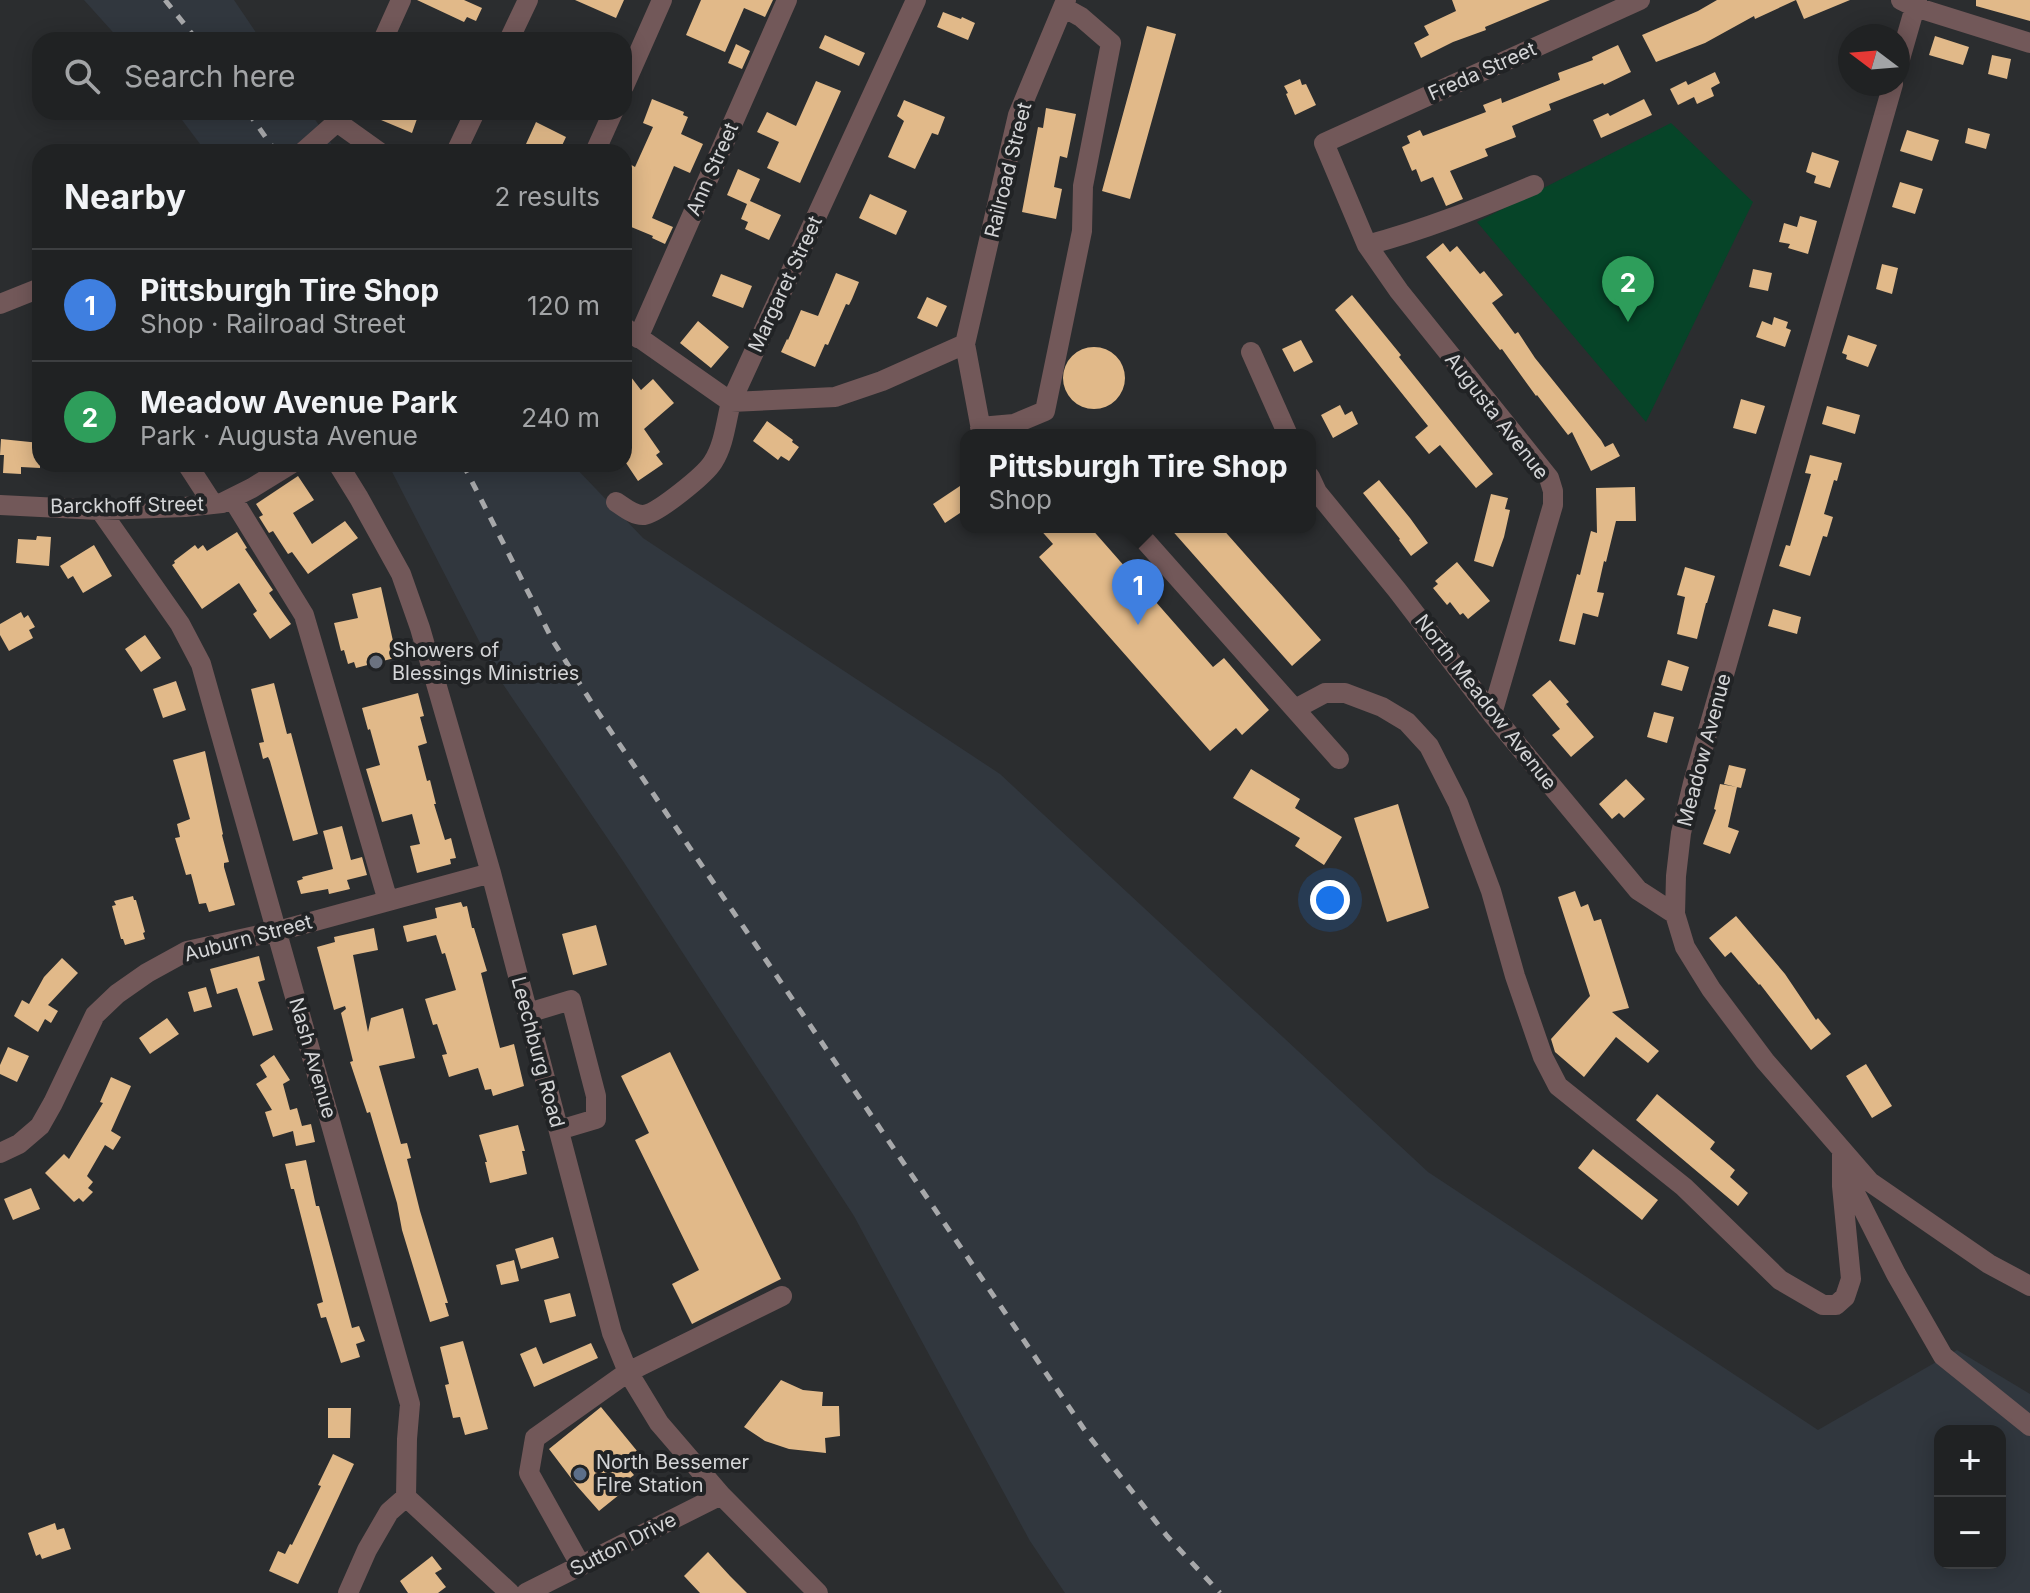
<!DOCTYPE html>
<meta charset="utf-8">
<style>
body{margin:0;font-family:Inter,sans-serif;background:#282a2b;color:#f1f3f6}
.controls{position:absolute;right:24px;bottom:24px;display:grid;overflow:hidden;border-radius:16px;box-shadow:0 4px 20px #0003}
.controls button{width:72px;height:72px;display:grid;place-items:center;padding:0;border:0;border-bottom:2px solid #3d3f41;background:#202223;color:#f1f3f6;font:40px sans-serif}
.compass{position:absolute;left:1838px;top:24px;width:72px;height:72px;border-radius:50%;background:#202223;box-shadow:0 4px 20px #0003;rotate:286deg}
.you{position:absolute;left:1330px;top:900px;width:28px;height:28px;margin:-20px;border:6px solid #fff;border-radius:50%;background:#1a73e8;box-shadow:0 0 0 12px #1a73e833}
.badge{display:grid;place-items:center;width:52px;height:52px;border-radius:50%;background:#8bbbb9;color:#fff;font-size:26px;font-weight:700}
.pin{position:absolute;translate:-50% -66px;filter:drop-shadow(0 2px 4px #0008)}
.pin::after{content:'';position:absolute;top:42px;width:28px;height:24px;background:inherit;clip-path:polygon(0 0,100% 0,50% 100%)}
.popup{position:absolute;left:960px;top:429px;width:356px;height:104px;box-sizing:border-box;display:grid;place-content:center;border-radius:16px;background:#202223;filter:drop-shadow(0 2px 6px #0005);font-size:26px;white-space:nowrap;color:#a2a4a6}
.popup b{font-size:30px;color:#f1f3f6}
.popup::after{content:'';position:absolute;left:50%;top:100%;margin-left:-16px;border:16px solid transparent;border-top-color:#202223}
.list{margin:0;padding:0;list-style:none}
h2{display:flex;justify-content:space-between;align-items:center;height:104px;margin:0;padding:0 32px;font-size:34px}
h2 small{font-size:26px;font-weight:400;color:#a2a4a6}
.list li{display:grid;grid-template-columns:52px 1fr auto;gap:24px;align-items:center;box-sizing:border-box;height:112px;padding:0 32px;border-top:2px solid #3d3f41}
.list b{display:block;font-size:30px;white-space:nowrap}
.list p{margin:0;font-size:26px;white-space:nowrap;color:#a2a4a6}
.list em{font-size:26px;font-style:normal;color:#a2a4a6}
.icon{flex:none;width:44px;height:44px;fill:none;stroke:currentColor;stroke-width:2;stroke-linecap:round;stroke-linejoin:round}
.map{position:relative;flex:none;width:2030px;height:1593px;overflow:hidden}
.search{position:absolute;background:#202223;box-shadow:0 4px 20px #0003;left:32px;top:32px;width:600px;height:88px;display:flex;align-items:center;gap:20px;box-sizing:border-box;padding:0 28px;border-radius:24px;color:#a2a4a6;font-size:30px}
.panel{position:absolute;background:#202223;box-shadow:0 4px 20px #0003;left:32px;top:144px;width:600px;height:328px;border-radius:24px}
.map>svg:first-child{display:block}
.built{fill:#31373e;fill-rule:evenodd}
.green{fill:#064428}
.building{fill:#e1b989}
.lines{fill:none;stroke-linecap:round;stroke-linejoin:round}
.minor{stroke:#725859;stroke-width:20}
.rail{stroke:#a7a8aa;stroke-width:5;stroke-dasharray:10 10;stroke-linecap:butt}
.worship-dot{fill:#6b7280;stroke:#212325;stroke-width:3}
.service-dot{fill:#5c6f8a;stroke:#212325;stroke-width:3}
.labels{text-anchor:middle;stroke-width:8;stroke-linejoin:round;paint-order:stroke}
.street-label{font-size:20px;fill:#d4d5d7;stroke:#212325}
.poi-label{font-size:20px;fill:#d4d5d7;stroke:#212325;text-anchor:start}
</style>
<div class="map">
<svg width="2030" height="1593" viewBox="0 0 2030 1593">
<rect width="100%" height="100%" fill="#2b2d2f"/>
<path class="built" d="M84,0H234L261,40H120Z
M176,112H310L337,152H206Z
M388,464H572L643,538L1000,774L1428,1172L1818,1430L1957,1350L2030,1394V1593H1065L1030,1541L854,1216L623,861L496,674ZM1940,1431H2000V1563H1940Z"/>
<path class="green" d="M1671,123L1753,202L1646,422L1477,222Z"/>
<path class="building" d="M417,0H464L482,8L476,21L467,17L464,22Z
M575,0H624L616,18Z
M701,0H773L765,17L744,8L725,52L686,35Z
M1452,0H1550L1485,27L1486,30L1453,42L1421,58L1414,43L1429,35L1424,26L1456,11Z
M1717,0H1796L1755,19L1754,16L1705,43L1656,62L1642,35L1698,11Z
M1796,0H1850L1804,19Z
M1976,0H2030V21L1976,6Z
M943,12L961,19L962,17L975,23L968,40L937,27Z
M1147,26L1176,34L1130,199L1102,191Z
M825,35L865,53L859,66L819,48Z
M1935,36L1969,47L1963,65L1929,55Z
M736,44L750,51L742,69L728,63Z
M1618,45L1631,72L1604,85L1603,83L1549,104L1551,110L1512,126L1516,137L1485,149L1488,156L1450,171L1463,199L1446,206L1433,177L1421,182L1416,169L1412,171L1402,147L1410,143L1407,136L1420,130L1423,136L1486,112L1483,105L1501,98L1502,103L1560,80L1558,73L1593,60L1592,57Z
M1992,55L2011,59L2007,79L1988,74Z
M1715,72L1720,83L1711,88L1714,96L1697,104L1694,97L1678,105L1670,89L1686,81L1688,85Z
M1300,79L1302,85L1306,84L1316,105L1295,115L1286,94L1288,93L1284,86Z
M816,81L841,91L800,183L767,168L779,142L757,132L767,112L796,126Z
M652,99L684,112L683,115L688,117L681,134L703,144L690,173L674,166L652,218L673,227L665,244L652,238L653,236L624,224V172L628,163L635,167L653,127L643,123Z
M1644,99L1652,115L1601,138L1593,120L1608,113L1610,116Z
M904,100L945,117L938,135L932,133L915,169L888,157L904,121L897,116Z
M1046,108L1076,114L1067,158L1060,156L1054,187L1062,189L1056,219L1022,212L1038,127L1043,128Z
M362,112H409L418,116L412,133Z
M536,122L566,137L559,152H542L526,144Z
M1968,128L1990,134L1986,149L1965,143Z
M1907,130L1939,140L1932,161L1900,151Z
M1812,152L1839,161L1830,188L1814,183L1816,176L1806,172Z
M738,169L760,179L750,201L781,215L769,240L745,229L748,222L741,219L747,204L727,195Z
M1900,182L1923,189L1915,214L1892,207Z
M870,194L907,211L896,235L859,218Z
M1800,216L1817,221L1808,254L1788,248L1790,244L1779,242L1784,223L1797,227Z
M1443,243L1450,252L1457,246L1480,274L1484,271L1503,295L1492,303L1515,334L1518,332L1535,358L1601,440L1605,447L1613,443L1620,456L1591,471L1572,432L1568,435L1537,395L1536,396L1502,349L1500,350L1426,257Z
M1882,264L1898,268L1892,294L1876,289Z
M1753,269L1772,273L1768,291L1749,287Z
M836,273L859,282L852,299L849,305L846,304L828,345L825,344L815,367L781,352L787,339L788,340L801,310L818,316Z
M721,274L752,286L743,308L712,296Z
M1352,295L1401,355L1399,357L1493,474L1476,488L1440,445L1429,454L1415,437L1428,426L1335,310Z
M927,297L947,306L937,327L917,318Z
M1774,317L1788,322L1786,328L1791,330L1785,347L1756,337L1762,321L1772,325Z
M698,321L729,347L711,368L680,343Z
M1848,335L1877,345L1868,367L1846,359L1847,355L1842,353Z
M1301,340L1313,362L1294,372L1282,349Z
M1063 378a31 31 0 1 1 62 0a31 31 0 1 1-62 0Z
M624,368L641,390L653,379L674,403L644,429L660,452L656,455L663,464L638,481L624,460Z
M1741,399L1765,406L1756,434L1733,428Z
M1340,405L1345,415L1352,411L1358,424L1333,438L1321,415Z
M1827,406L1860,415L1855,434L1822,424Z
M767,421L793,440L792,442L799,447L789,461L781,456L778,460L753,441Z
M1,439L40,443V468L21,467V474L3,473L4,455H0Z
M1810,455L1842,463L1837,481L1834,480L1824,514L1833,517L1827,537L1823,536L1810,576L1779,566L1786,545L1790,546L1811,474L1805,473Z
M298,476L314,500L293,513L312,544L345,521L358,538L308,574L292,552L288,554L273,531L269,533L259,517L263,515L256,504Z
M1379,480L1410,518L1428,543L1411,556L1399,540L1400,539L1363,493Z
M966,482V509L945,523L933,504Z
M1635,487L1636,521H1616L1606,562L1604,561L1597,592L1604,593L1598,617L1583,613L1575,645L1559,641L1577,574L1580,575L1591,531L1597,533L1596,488Z
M1491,494L1508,498L1505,509L1510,510L1504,537L1493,567L1474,561Z
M1038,527H1090L1213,667L1224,658L1269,710L1242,735L1236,728L1210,751L1039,557L1053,544Z
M1169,527H1221L1321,640L1292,666Z
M237,532L247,548L245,549L273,590L269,593L291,624L270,639L253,614L257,611L239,583L202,609L172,565L175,563L174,561L195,545L198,549L203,545L207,551Z
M37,536L51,537L49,566L16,563L18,539L36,540Z
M94,545L112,576L83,593L73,576L68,579L60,566Z
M1457,562L1490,601L1468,619L1463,613L1460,615L1450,602L1447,605L1433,588L1438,584L1435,581Z
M1685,567L1715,576L1707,603H1706L1697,639L1677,634L1685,597L1677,595Z
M381,587L393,641L402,639L406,655L356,668L354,662L348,664L344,650L341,651L334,623L358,618L352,594Z
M1773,609L1801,617L1797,634L1768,626Z
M21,612L24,618L28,615L35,627L29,630L33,638L9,651L0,635V624Z
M145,635L161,658L141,672L125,649Z
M1668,660L1689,667L1682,691L1661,685Z
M1550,680L1569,702L1566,704L1594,737L1571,757L1552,735L1560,729L1532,695Z
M176,681L186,710L163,718L153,689Z
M274,683L287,734L291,733L318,834L293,841L270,761L268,757L263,759L259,743L264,742L251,689Z
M418,693L424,716L420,717L427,743L418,746L427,781L430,780L436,804H434L445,840L451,838L456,858L450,859L451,864L417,873L410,846L420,844L412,814L382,822L366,769L380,765L370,729L368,730L362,708Z
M1654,712L1674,717L1667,743L1647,737Z
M205,751L223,834L222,835L229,862L224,863V867L235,905L209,912L206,903L199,904L191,874L186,875L175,838L180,837L177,824L190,819L173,760Z
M1729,765L1746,769L1741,788L1724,784Z
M1251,769L1300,799L1295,808L1342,837L1324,865L1295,846L1300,838L1233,798Z
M1626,779L1645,799L1624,818L1619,813L1612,819L1599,804Z
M1720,784L1737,787L1728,827L1739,831L1730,854L1703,844L1716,810L1714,809Z
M1398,804L1429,908L1387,922L1354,818Z
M342,826L351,860L362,857L367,875L347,880L350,889L329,894L328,889L301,894L297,881L303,879L302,877L333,869L323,831Z
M1575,891L1581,907L1588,904L1594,921L1601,919L1629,1008L1612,1012L1659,1051L1648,1063L1616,1037L1584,1077L1555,1052L1551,1039L1590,996L1558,897Z
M133,896L134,900H136L145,932L143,933L145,939L125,945L123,939H121L112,906L116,905L114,901Z
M461,902L463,907L467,906L472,928H474L487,971L481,973L500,1048L514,1044L524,1086L493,1096L491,1089L485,1090L478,1068L449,1077L442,1055L447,1054L437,1024L433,1025L425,999L456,990L445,953L442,954L436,935L407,942L403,926L437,918L435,908Z
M1736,916L1785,974L1816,1020L1818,1018L1831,1034L1811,1050L1760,984L1759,985L1731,952L1725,957L1709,938Z
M596,925L607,965L573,975L562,934Z
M374,928L378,950L353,955L368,1032L371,1018L403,1008L415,1058L379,1066L401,1144L407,1143L411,1158L407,1159L420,1211L448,1303H445L449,1316L430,1322L402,1230L397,1203L370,1112L367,1113L350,1062L353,1061L341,1013L346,1009L345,1006L334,1010L317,947L335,942L334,937Z
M259,956L265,980L258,982L273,1030L253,1036L237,988L217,994L210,969Z
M62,958L78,973L48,1005L58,1011L51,1023L45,1019L38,1032L14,1016L22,1000L29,1004L44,977Z
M206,987L212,1007L194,1012L188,992Z
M167,1018L179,1034L150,1054L139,1038Z
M8,1047L29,1056L17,1082L0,1074V1065Z
M670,1052L781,1279L692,1324L672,1284L699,1270L635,1140L649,1133L621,1076Z
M274,1055L290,1080L283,1084L290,1110L297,1108L302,1126L311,1124L315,1142L296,1146L293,1131L273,1137L265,1112L272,1110L256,1084L267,1077L260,1065Z
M1866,1064L1892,1106L1872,1118L1846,1076Z
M111,1077L131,1086L111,1131L121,1137L113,1150L105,1145L87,1176L93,1182L88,1188L93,1192L83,1202L79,1198L74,1202L45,1173L64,1154L69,1159L103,1103L100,1102Z
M1657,1094L1715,1142L1710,1149L1735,1170L1730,1177L1748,1193L1738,1206L1636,1120Z
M518,1125L525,1151H522L527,1174L490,1183L485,1162H487L479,1135Z
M1593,1149L1658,1200L1642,1220L1578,1168Z
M306,1160L316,1206H319L352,1328L359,1326L365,1341L356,1344L360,1357L341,1363L326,1317L321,1318L317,1304L323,1302L294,1189H291L285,1164Z
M31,1188L40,1209L13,1220L4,1199Z
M553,1237L559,1258L521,1269L515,1249Z
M514,1260L519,1281L501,1285L496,1265Z
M570,1293L576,1316L550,1323L544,1300Z
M463,1341L488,1429L465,1435L460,1417L453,1418L445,1385L449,1384L440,1347Z
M591,1343L598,1358L534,1387L520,1354L536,1347L543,1364Z
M781,1380L803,1390L823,1392L822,1406H839L840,1436L825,1438L826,1453L789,1449L765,1441L744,1427Z
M601,1407L642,1457L628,1468L634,1475L626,1481L630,1486L599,1511L577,1486L549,1449Z
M328,1408H351L350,1438H328Z
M333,1454L354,1464L298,1584L269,1571L278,1551L285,1554L290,1544L292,1545L321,1486L318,1485Z
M55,1523L57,1530L64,1528L71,1549L42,1559L40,1554L36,1556L28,1533Z
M708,1552L730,1576L747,1593H700L684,1576Z
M432,1556L442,1569L435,1573L446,1587L438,1593H408L400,1581Z"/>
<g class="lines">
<path class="minor" d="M1901,0L1915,7L2030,43
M383,40L401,0
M509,40L528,0
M1898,66L1917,0
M1893,84L1693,783L1681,833L1676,876L1675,914L1685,947L1711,989L1765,1061L1870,1182L1989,1264L2030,1286
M624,86L662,0
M337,122L379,152
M303,152L337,122L343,112
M456,152L475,112
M595,152L613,112
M1367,245C1424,230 1479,208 1534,185
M0,304L40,288
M624,327L731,402L835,397L882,381L965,344L1018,115L1066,0
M638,338L787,0
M965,344L982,435
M1251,352L1288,435
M980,427L1014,424L1045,411L1082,231L1083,186L1111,43L1081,17L1063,7
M187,464L213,504
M338,464L359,498L401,574L420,628L491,873L612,1333L628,1372L659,1423L721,1495L818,1593
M1310,477L1317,492L1397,590L1492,714L1638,890L1675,914
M232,498L304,615L388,901
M616,502C624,507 634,516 644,515C658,513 705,475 713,462C724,445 726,422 731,402L916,0
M0,505L100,510L185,507L222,503L252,488L291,464
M100,510L180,624L201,664L410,1404L407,1439L406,1497L510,1593
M1133,527L1339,759
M1295,709L1325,693H1345L1382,707L1407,722L1429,746L1458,803L1491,891L1515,976L1543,1057L1558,1086L1684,1187L1780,1280L1823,1305H1836L1845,1297L1851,1279L1842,1186V1150
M1492,714L1553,505V491L1549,478L1399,291L1367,245L1324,143L1640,0
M528,1013L571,1000L596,1096V1119L559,1130
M0,1153L19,1144L40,1126L53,1103L95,1015L117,994L147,973L187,951L278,931L491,873
M1849,1173L1853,1189L1896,1274L1943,1356L2030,1426
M581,1566L529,1473L535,1438L628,1372L782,1296
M348,1593L367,1550L389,1512L406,1497
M526,1593L721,1495"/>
<path class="rail" d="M165,0L197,40
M248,112L276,152
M463,464L553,641L595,708L1088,1435L1167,1536L1220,1593"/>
</g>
<circle class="worship-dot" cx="376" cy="662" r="8"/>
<circle class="service-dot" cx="580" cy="1474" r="8"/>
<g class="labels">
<g class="street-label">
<text transform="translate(1482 71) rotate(-24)" y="7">Freda Street</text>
<text transform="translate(712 169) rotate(-66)" y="7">Ann Street</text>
<text transform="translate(1008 170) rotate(-76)" y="7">Railroad Street</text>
<text transform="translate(785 284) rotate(-65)" y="7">Margaret Street</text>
<text transform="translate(1497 416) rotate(52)" y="7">Augusta Avenue</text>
<text transform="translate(127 505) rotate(-1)" y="7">Barckhoff Street</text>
<text transform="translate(1486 702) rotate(52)" y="7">North Meadow Avenue</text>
<text transform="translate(1704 750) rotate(-75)" y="7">Meadow Avenue</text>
<text transform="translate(248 938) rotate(-15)" y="7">Auburn Street</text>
<text transform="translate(538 1052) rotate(75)" y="7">Leechburg Road</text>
<text transform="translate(313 1058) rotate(74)" y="7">Nash Avenue</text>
<text transform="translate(623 1544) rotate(-27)" y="7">Sutton Drive</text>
</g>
<g class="poi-label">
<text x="392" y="657">Showers of<tspan x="392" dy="23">Blessings Ministries</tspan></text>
<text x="596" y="1469">North Bessemer<tspan x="596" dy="23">FIre Station</tspan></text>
</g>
</g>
</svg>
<div class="controls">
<button>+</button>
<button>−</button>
</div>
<svg class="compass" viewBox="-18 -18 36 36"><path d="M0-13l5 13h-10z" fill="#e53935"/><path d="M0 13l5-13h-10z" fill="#a2a4a6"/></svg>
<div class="you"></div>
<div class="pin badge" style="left:1138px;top:625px;background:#3f7fe0">1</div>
<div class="popup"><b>Pittsburgh Tire Shop</b>Shop</div>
<div class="pin badge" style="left:1628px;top:322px;background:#2e9e5b">2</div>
<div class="search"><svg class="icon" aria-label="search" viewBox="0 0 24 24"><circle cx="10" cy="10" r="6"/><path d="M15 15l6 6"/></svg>Search here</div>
<section class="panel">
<h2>Nearby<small>2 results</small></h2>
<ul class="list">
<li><span class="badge" style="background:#3f7fe0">1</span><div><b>Pittsburgh Tire Shop</b><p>Shop · Railroad Street</p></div><em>120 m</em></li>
<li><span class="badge" style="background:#2e9e5b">2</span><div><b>Meadow Avenue Park</b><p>Park · Augusta Avenue</p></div><em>240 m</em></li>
</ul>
</section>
</div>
